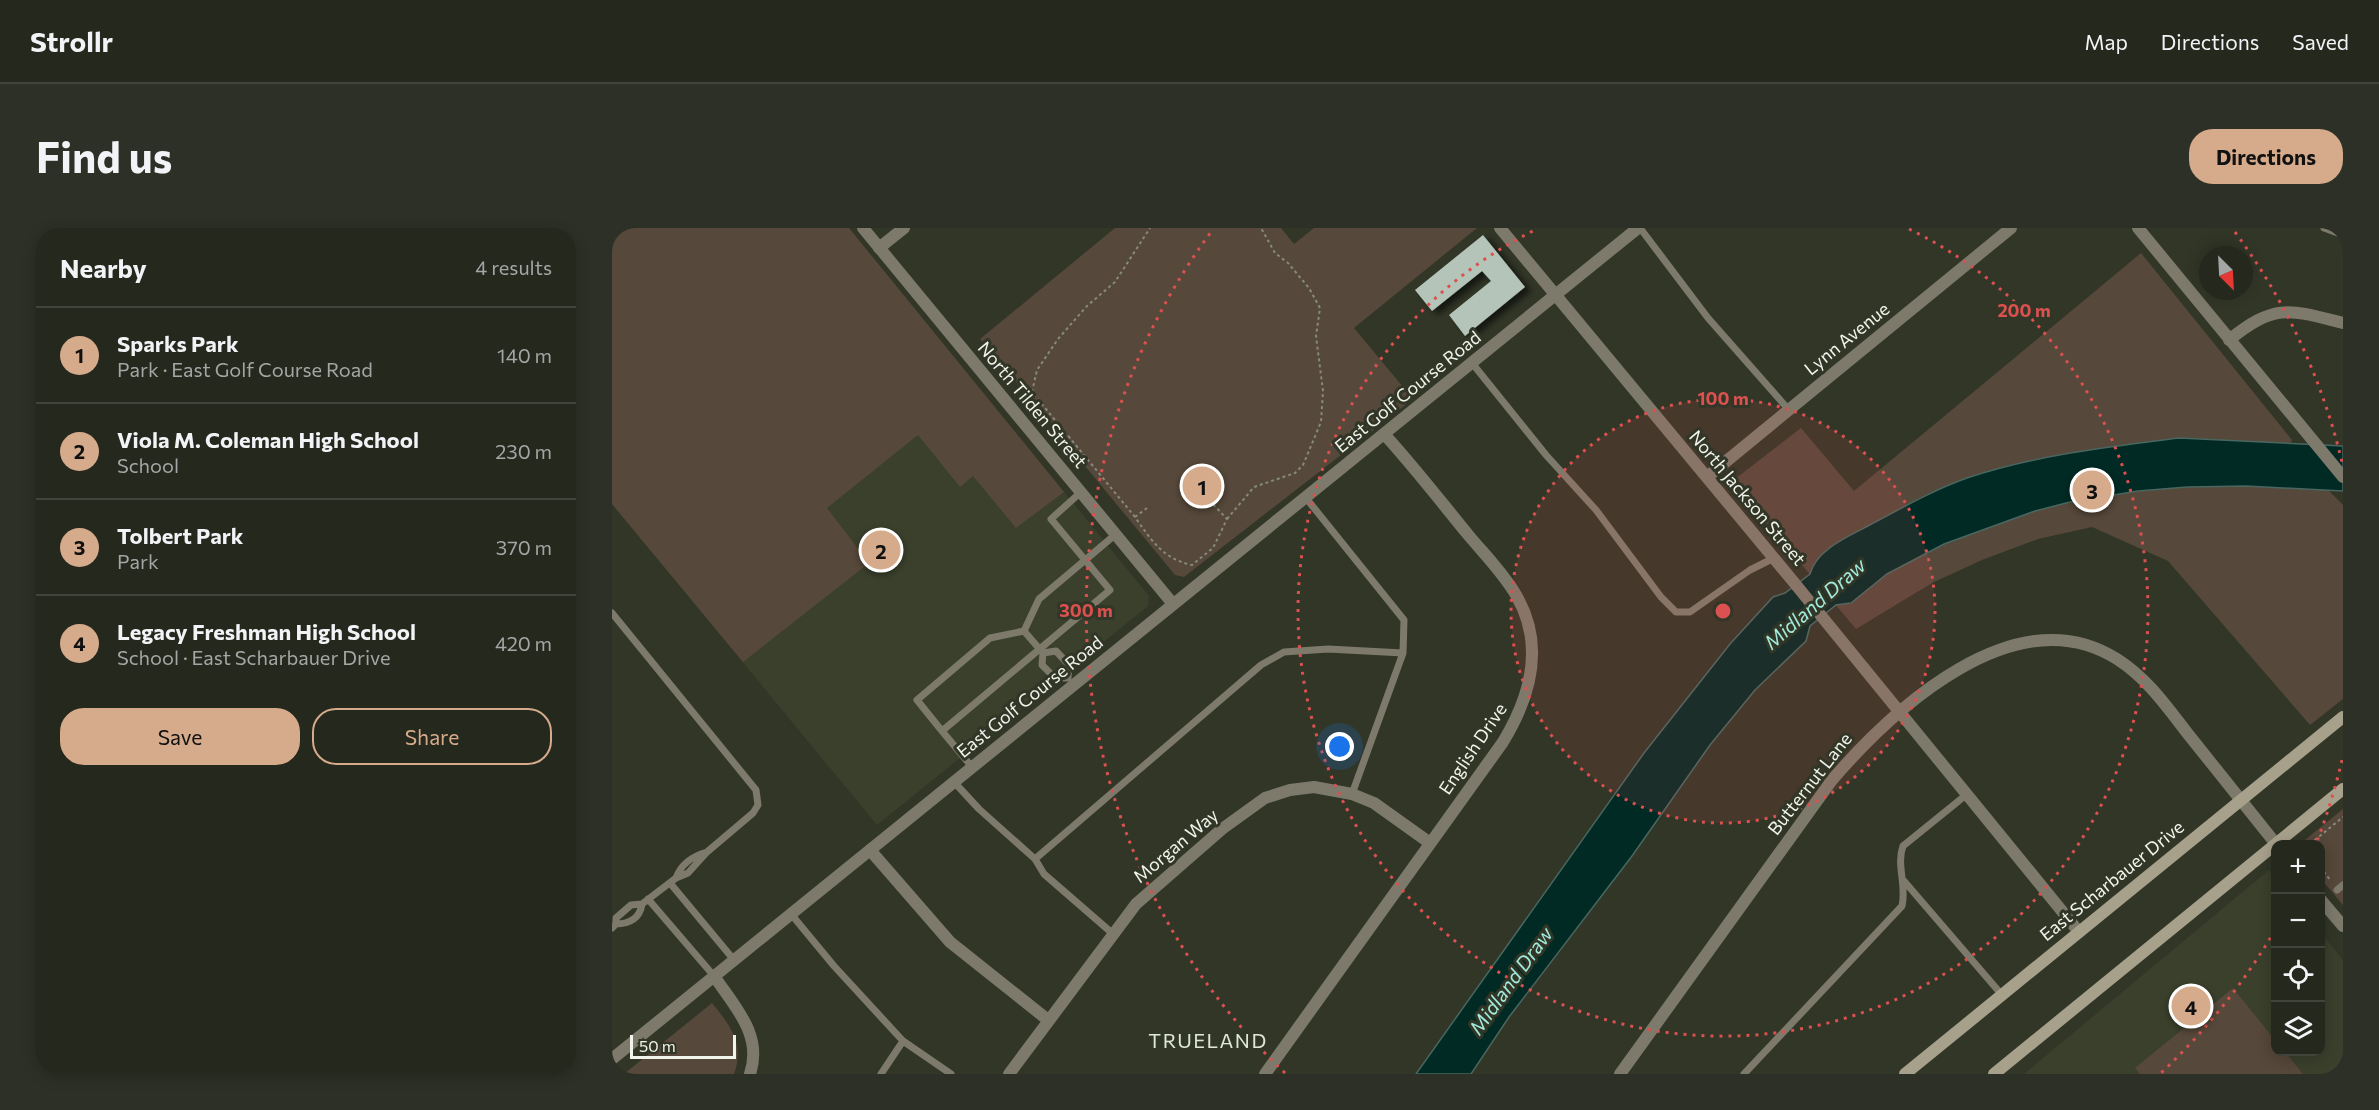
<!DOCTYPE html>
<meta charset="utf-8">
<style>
body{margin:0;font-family:Commissioner,sans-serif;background:#2d3026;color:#f1f3f6}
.controls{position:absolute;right:18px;bottom:18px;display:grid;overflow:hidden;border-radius:12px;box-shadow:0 3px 15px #0003}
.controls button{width:54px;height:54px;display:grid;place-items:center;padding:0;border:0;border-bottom:2px solid #42443b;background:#25281d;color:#f1f3f6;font:30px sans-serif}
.compass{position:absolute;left:1587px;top:18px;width:54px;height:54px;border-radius:50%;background:#25281d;box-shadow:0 3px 15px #0003;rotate:156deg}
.scale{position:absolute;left:18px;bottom:15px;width:106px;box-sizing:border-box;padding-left:6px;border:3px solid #f1f4eb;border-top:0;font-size:16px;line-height:21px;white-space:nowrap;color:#f1f4eb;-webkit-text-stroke:4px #313627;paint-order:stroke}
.you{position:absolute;left:728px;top:519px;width:21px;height:21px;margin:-15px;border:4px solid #fff;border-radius:50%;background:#1a73e8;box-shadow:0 0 0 9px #1a73e833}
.badge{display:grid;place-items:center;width:39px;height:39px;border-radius:50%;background:#d6ab8b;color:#111;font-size:20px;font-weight:700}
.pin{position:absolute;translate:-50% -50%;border:3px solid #fff;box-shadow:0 2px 6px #0006}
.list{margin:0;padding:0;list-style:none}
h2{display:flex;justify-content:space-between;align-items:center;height:78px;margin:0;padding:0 24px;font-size:26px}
h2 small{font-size:20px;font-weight:400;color:#a3a6a4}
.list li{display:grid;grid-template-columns:39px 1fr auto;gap:18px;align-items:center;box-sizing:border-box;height:96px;padding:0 24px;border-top:2px solid #42443b}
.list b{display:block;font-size:22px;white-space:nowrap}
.list p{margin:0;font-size:20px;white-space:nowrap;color:#a3a6a4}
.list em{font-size:20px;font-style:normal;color:#a3a6a4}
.actions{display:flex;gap:12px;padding:18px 24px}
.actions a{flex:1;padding:14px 0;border:2px solid #d6ab8b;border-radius:24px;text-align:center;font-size:21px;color:#d6ab8b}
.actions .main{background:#d6ab8b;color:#111}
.icon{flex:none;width:33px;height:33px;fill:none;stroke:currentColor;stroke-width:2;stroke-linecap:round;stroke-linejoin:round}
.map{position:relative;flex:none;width:1731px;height:846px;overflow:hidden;border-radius:24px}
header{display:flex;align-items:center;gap:36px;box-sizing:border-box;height:84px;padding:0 30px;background:#25281d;border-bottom:2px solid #42443b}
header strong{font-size:28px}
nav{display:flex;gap:33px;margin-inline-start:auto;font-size:21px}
.intro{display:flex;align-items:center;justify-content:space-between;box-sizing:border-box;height:144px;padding:0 36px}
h1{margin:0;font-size:42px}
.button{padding:15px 27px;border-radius:24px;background:#d6ab8b;color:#111;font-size:21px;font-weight:700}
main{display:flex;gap:36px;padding:0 36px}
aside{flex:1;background:#25281d;border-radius:24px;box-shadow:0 3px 15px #0003}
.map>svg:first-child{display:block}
.built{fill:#3a402c}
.green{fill:#56483a}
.water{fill:#012a24;stroke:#496760;stroke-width:1.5}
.building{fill:#b4c4b8;filter:url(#shadow)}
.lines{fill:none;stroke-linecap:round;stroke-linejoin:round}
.path{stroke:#858a7d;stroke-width:2;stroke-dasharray:3 3;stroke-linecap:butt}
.service{stroke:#7d7a6c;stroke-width:7}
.minor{stroke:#7d7a6c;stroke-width:12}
.tertiary{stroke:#7d7a6c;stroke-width:12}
.secondary{stroke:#a7a18c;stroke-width:12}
.ring{fill:none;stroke:#db514f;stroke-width:3;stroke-dasharray:3 6}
.labels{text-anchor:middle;stroke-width:6;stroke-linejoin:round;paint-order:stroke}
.street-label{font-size:18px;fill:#f1f4eb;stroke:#313627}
.water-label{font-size:20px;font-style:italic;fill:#a1eadc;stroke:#313627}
.neighbourhood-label{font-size:20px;letter-spacing:1.5px;fill:#e0e7d5;stroke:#313627}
.centre{fill:#db514f;stroke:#313627;stroke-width:3}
.ring-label{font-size:18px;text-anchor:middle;font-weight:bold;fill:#db514f;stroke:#313627;stroke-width:6;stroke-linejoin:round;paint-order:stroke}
</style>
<header>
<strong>Strollr</strong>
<nav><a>Map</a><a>Directions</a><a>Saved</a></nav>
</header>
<div class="intro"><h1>Find us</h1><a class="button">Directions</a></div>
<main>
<aside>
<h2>Nearby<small>4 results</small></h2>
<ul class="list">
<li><span class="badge">1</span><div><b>Sparks Park</b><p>Park · East Golf Course Road</p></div><em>140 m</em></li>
<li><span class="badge">2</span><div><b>Viola M. Coleman High School</b><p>School</p></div><em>230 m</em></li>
<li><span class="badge">3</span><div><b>Tolbert Park</b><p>Park</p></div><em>370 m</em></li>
<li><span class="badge">4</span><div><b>Legacy Freshman High School</b><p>School · East Scharbauer Drive</p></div><em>420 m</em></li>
</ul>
<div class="actions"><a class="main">Save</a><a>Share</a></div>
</aside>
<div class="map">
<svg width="1731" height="846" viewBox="0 0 1731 846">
<defs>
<filter id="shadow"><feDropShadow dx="6" dy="3.5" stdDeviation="3" flood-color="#0009"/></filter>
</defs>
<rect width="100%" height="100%" fill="#313627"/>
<path class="built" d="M259,27L537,368L536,378L265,597L0,276V241Z
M1657,642L1664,650V824H1708L1709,705L1731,732V846H1412Z"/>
<path class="green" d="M0,0H237L452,264L404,300L361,248L348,259L306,207L215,280L257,335L131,434L0,276Z
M503,0H669L682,16L702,0H865L742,100L801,171L572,349L563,347L368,111Z
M1529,25L1680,212L1675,220L1731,277V471L1698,497L1556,333L1480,299L1426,311L1370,332L1320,355L1244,401L1126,261L1123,251L1189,200L1242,263Z
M1731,581V677L1709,651L1708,616H1688Z
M1621,760L1663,812L1664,824H1673L1691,846H1528L1523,840Z
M100,775C118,797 133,816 122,846H12Z"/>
<path class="water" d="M1567,210L1731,218V263L1634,258L1575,259L1526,263L1458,274L1423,283L1332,316L1275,346L1239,375L1224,377L1198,398L1194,413L1143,462L1098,517L1020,628L897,789L859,846H804L1032,525L1118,416L1161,369L1173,365L1198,346C1204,322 1235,309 1256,298C1288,281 1321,262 1355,250C1424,227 1495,219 1567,210Z"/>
<path class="building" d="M871,7L913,59L853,108L837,87L879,53L870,43L820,83L803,62Z"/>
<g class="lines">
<path class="path" d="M535,280L523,289C539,312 551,331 580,337L601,320L615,291L600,275
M523,289L420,164L425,142L446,111L475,78L503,54L538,0
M615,291L642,259L683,245L691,237L709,194L711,163L704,108L708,80L697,60L676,35L663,25L649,0
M1698,616L1731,589
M1708,639L1719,653"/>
<path class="service" d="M1028,0L1096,90L1177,182
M1712,0L1731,7
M860,135L934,227L984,282L1049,369L1064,384H1078L1138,342L1162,330
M694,270L792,392L791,425L740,566
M0,385L144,562L146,577L141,585L95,624L76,645L64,650L30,676L19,677L4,690V696L0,700
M412,403L378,410L305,472L330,503L498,362L439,291L469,264
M444,423L457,437L456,450H443L430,437L431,425Z
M431,425L412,403L427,371L504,306
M330,503L360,539
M342,554L367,581L423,631
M64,650C69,636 81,628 95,624
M1292,653L1390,767
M58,655L122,732
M1725,662L1731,657
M36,671L102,748
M179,686L222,738L291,813L339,846
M4,696C18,696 28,690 30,676
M500,705L432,646L423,631L649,437L672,424L716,421L791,425
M269,846L291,813
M1132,846L1290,678C1295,658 1284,637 1291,618L1354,567"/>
<path class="minor" d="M888,0L1180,352L1467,704
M1526,0L1731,249
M267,20L292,0
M1617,112C1663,75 1677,81 1731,95
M1095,249L1399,0
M258,622L338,714L436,792
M102,748C123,779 151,807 138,846
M397,846L524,676L610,601L653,570L678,562L702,559L740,566L762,575L818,615"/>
<path class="tertiary" d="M251,0L561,376
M1708,671L1731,698
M0,831L1026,0
M653,846L891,514C919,468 933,416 904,367C891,345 874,328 858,309C830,275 803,240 773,207
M1008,846L1220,552C1282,480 1404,367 1505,431C1535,450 1555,479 1576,506C1606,543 1635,580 1664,616"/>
<path class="secondary" d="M1293,846L1731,489
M1382,846L1731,561"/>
</g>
<circle cx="1111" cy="383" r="212" fill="#db514f" fill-opacity=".12"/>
<g class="ring">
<circle cx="1111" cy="383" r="212"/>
<path d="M1297 1A425 425 0 1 1 925 1"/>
<path d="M1730 532A637 637 0 0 1 1704 616M1663 702A637 637 0 0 1 1549 845M673 845A637 637 0 0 1 599 4M1623 4A637 637 0 0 1 1730 234"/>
</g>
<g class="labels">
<g class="street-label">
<text transform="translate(1235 111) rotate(-39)" y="6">Lynn Avenue</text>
<text transform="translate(796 164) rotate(-39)" y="6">East Golf Course Road</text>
<text transform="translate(420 177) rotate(50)" y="6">North Tilden Street</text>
<text transform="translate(1135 270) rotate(50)" y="6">North Jackson Street</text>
<text transform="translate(418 469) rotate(-39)" y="6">East Golf Course Road</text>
<text transform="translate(861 521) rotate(-56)" y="6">English Drive</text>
<text transform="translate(1198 556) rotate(-52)" y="6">Butternut Lane</text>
<text transform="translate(564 618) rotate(-40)" y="6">Morgan Way</text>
<text transform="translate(1500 653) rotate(-39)" y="6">East Scharbauer Drive</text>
</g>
<g class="water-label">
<text transform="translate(1203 376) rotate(-41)" y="7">Midland Draw</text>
<text transform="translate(899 753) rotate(-54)" y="7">Midland Draw</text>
</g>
<g class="neighbourhood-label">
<text x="596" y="820">TRUELAND</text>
</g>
</g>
<circle cx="1111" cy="383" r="9" class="centre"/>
<g class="ring-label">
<text x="1412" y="89">200 m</text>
<text x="1111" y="177">100 m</text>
<text x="474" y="389">300 m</text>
</g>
</svg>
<div class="controls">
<button>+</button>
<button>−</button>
<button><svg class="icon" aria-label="locate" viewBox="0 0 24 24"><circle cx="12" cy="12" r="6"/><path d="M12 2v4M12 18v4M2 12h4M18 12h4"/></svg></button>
<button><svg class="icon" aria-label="layers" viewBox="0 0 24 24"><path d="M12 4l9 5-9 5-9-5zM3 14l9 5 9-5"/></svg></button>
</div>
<svg class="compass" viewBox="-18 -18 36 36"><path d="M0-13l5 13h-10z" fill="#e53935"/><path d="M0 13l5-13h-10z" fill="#a3a6a4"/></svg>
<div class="scale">50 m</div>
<div class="you"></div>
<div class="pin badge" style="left:590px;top:258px">1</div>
<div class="pin badge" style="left:269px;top:322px">2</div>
<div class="pin badge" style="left:1480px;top:262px">3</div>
<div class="pin badge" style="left:1579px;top:778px">4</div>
</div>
</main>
